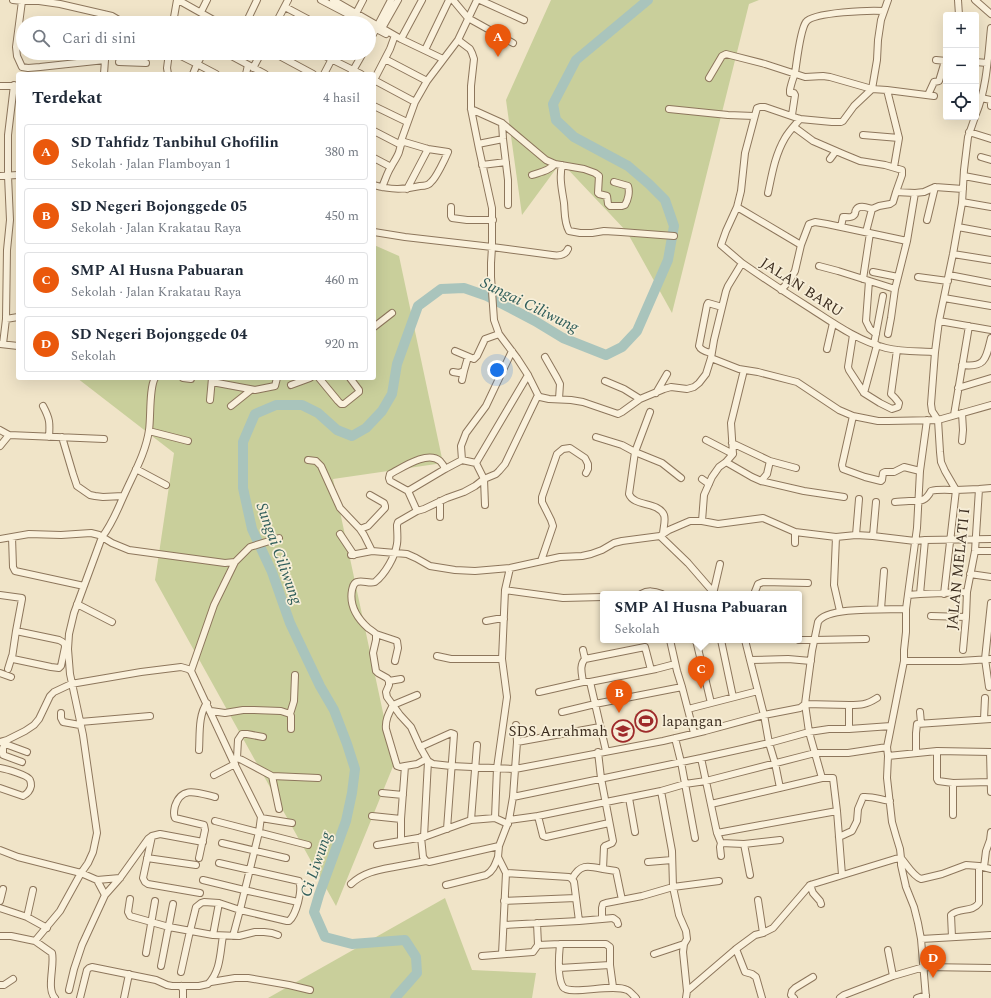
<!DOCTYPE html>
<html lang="id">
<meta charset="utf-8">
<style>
body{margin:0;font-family:Spectral,serif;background:#f6f6f7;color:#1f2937}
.controls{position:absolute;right:12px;top:12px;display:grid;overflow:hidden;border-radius:4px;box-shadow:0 4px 16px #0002}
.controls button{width:36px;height:36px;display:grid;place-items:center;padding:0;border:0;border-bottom:1px solid #e0e1e3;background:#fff;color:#1f2937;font:20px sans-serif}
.you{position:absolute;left:497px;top:370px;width:14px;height:14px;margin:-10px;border:3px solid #fff;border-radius:50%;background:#1a73e8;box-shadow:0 0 0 6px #1a73e833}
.badge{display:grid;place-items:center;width:26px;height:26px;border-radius:50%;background:#ea580c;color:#fff;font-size:13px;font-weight:700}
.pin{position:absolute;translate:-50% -33px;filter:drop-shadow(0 1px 2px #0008)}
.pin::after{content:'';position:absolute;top:21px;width:14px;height:12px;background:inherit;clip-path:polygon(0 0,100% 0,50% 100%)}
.popup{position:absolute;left:600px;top:591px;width:202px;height:52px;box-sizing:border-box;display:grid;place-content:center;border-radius:4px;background:#fff;filter:drop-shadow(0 1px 3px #0005);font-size:13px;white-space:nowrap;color:#747a83}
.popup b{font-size:15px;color:#1f2937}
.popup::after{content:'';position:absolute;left:50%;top:100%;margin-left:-8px;border:8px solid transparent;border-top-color:#fff}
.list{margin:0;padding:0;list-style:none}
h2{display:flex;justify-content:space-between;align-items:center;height:52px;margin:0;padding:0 16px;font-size:17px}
h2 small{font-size:13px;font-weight:400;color:#747a83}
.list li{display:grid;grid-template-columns:26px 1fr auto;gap:12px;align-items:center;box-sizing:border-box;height:56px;margin:0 8px 8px;padding:0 8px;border:1px solid #e0e1e3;border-radius:4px}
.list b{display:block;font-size:15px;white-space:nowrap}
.list p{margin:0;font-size:13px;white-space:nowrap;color:#747a83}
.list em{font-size:13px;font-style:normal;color:#747a83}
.icon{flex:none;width:22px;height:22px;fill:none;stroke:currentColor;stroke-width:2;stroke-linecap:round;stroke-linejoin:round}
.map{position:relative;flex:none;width:991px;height:998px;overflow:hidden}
.search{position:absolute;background:#fff;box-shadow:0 4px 16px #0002;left:16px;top:16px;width:360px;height:44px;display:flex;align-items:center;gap:10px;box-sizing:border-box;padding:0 14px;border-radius:22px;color:#747a83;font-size:15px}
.panel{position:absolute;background:#fff;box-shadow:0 4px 16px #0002;left:16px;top:72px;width:360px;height:308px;border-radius:4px}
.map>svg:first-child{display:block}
.green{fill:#c9cf9b}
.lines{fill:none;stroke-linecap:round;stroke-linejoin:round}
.river{stroke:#a9c4bc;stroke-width:10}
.minor-casing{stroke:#8d765c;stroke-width:8}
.minor{stroke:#faf1dc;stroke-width:6}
.labels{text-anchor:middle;stroke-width:3.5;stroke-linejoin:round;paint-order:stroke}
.street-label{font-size:15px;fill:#3d2e20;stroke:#f7eed8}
.poi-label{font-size:15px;fill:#3d2e20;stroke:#f7eed8;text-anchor:start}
.water-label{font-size:16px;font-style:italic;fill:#2f5d5a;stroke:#f7eed8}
</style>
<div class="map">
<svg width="991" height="998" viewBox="0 0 991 998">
<rect width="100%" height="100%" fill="#f0e4c8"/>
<path class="green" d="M551,0H759L749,4L672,313L627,232L561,162L522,215L506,100Z
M374,245L399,256L443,463L333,479L394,764L336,906L155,580L174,453L77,378H374Z
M652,709L657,728L640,732L635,714Z
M445,898L472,970L536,973L532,998H268Z"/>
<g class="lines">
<path class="river" d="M395,998L417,973L416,957L405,940L352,944L325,937L314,912L319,895L346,821L352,793L355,769L347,744L334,710L320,686L290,623L272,572L252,529L243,488V442L255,414L276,405H302L318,413L337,430L352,436L366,428L382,411L392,394L397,364L418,306L441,289L464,288L487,296L535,321L563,338L606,355L622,347L637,331L668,260L674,226L665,200L649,184L628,166L574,137L556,120L553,104L576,60L648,0"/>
<g class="minor-casing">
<path id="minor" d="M13,0L22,1H39L60,4L112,16L124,23
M178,0L219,23
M321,0L365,23
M333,0L401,39L443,59
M453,0L468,18L513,43
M480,0L524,20
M958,0L959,15
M975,0L991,14
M22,1L16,47L17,56L22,67L28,68L40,67L105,60
M285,7L315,23
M201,12L207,0
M104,23V14
M173,23L177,0
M246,23L257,0
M276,23L288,0
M351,23L363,0
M369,25L386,34
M381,30L398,0
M401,39L422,0
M458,40L470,49L472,53L474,59L471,86V109L479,149L492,208V247L491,263V277L494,320L499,334L517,358L528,375L538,395L540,397L549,399L571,400L583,402L618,414L622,412L640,399L664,389L671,387L687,389L694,387L699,383L706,374L711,358L714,340L726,291L728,286L742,263C765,279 789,295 813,310C836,325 859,341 886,348C902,352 919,351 935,352L939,321L953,254L962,203L964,170L968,137L975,117
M369,42L391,0
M425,50L449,0
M130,53V62
M175,53L197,64L203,53
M226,53L265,74
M274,53L313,74
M319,53L361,74
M385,59L427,81
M936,60L946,61
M119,62L146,63
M976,62L987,63
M253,68L261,53
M104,74L105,60V53
M168,74L167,68L169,53
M193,74L197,64L216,74
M246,74L248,65
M324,74L335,53
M351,74L363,53
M709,78L722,56L726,54L765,64L805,77L823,76L830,77L872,89L887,90L934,96
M374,80L390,49L394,38
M374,80L415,102
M0,86H18
M887,90L899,138L894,167
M928,95L934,82L939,81L945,61
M981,98L991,100
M991,104V106
M374,106L407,122
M471,109L502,123L546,160L555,164L584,169L595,173L599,176L598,193L599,194L607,196L608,204L610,206H622L625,205C628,200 630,192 628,186L614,182
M669,109L728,115L754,116
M976,114C987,87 988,56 991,28
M792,115L795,95L794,93H790V90C791,84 793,79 795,73C797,61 800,30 806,22C813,12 872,10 884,11
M502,123L503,139L508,180V205
M794,127L813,141L843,154L860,161L885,165L902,170V175L896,192
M374,131L401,145
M969,132L991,139
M863,135L899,138
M478,144L503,139
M981,157L991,160
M374,158L391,167
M830,159L836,151
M482,165L506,162
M562,165C559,178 562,190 564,203C565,213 564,222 569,231L580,233H592L604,231L621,232L674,236
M532,175C541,172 549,171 555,164
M0,176L18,175
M964,176L991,181
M374,185C390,190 403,190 420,186C424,186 429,185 431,182C436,178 445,159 448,152L428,149L401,141
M382,187C385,181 387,173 391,167C396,158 401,152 401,141L415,102L427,81L458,40L477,0
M407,189L428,149
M768,193C772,174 775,155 785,138C789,131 795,125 800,119
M962,202L991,207
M451,207V216L452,218L467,220H493
M737,207L801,245
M927,220L935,187
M841,227L843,217C846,217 851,218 853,216C857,213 854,213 856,210C859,204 868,208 872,209
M958,227L991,233
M374,232L405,237L492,247L552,255C558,256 565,256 568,249
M866,232L872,209L879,206L890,204L893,202L896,192L915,193L924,192L935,187L963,189
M953,254L991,260
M742,263L721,245L726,231L737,207L741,191L745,153L757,108L760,107H765L800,119L832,122H841L843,121L854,106L872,89L877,60L878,40L881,20L888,0
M819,266L838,271L895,289
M873,272L898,277
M949,275L991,283
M918,277L948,281
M863,279L870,233
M869,281L866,321L870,329L876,334
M781,290L790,280L795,271L801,245L809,224L815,222L827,224L907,241
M944,298L991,306
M6,319L18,317
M939,321L991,330
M374,327L392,313
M888,334L891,318L895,289L907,241L915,193
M853,335L848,367L849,370L864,393L880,403L892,409L898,407L899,403L895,398L891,394L897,350
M0,344L18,346
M3,344L6,319L7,250L10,220L8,176V135L14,85
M874,344L883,296
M827,349L833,323
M455,351L474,359L477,356L485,339L499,334
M935,352L931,404L932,411L938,420
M711,353C707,352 701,351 699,346L707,305L708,303L722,307
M545,357L557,378L560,384L559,399
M711,358L739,369L758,372L797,382L839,410L853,416L878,421H888L938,420
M962,365C986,368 986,358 991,338
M453,372L459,373L464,371L468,357
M183,378L191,379
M319,378L338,401L341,404H344L359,392V390L350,378
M462,380L464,371
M605,381L624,389L640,399
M212,382L255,390L275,386L277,378
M291,385L310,378
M958,388L991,378
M656,393L667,374
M864,393L877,345
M538,395L505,464L499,471L496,474L484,479L475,486L464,492L447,498L424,509L417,511L398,522L397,525C397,531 398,538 397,544C395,557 385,574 375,582C369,584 363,580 357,582C353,583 353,587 352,590C349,606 357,618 368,628C371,630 374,632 376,634V640L373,653L376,671L378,673L387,678L389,681V685L386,692L387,697L400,715L411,727L420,747L428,761L433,764L451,766L515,769L663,741L705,731L764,715L800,708L805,704
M210,400L212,378
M991,405L938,420L940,452L941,462L945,471L956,490L979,489L991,488
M43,406C50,419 50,423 49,437
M231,406L251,390
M650,412L635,452L629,494C634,507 658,501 664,515C666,520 663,529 663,534
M962,413L963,430L962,441
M954,415L969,326
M853,416L842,465L843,469L865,477L881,481L882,480L883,473L885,472H894L904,467L920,471
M0,430L9,435L104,439
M149,431L188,441
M62,437L73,474L77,486L90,495L95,496L103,497L123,496
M596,437L622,445L635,452L662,463L681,478
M706,440L733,454
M732,443L770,461L767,474L761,481L804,491L844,497
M0,446L9,435
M308,460L316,461L321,466L340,508L360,529L364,535L372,551
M462,460L461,446L466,433L486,406L512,351
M770,461L796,468
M726,462L752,477L761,481
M136,469L166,485
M702,479L709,484
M408,491L390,481L389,478L390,474C402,468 427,450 440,461C442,463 444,466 445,469
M440,501V517
M895,502C899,502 904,501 909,501C921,501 925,502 931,491C938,489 948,490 956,490L944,594
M485,505L484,479L476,463L528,375
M417,511L408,491L445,469L462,460L476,463
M702,521L704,495L712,477L719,467L726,462L733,454L731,423L744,370
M360,529L368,526L385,508V506L384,503L370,495
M340,534L354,555
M856,535L859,499
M660,536L688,563L714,593
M873,536L876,502
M12,537L13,567L15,571L84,586
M836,537L834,585L840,611
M0,539L29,534L61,535L91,533L99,535L112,543L129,550L225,563L235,562L250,547L279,538
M795,543V532
M975,551H991
M351,555L372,551L407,554L416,558L430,566L455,570L475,571L510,568L560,557L582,556L591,554L602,550L614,543L622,541L660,536L669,530L690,521H702L718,524L763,518L795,532L836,537L856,535L873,536L915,541L925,540L991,539
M541,561L553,526L551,520L542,502V497L557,454L563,449L570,448L585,458L588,464V469L586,473
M970,574L991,577
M505,590L563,598L603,597
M641,594C648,590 654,591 662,594
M713,594L720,564
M754,594L758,584L763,582L808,583
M920,594L925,540
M0,595L22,598V599L16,631L12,658L13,659L51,667L59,668L61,666L65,647C65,643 63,642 59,640L16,631
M908,595L920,594L967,592
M77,604L112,622
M881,609L884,571
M906,609V632L904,650V661L887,747L888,756L887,778L892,822L896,836L900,849L901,858V865L906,887L914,907L918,923L921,939L926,998
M931,616L966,617
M486,621L497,619H504
M376,634L397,641L398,648L395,661
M670,640L677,671L682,687L694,733
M696,640L711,703
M721,640L733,697
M745,640L750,660L764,715L769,743L775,763L780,788
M799,640H814L866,639
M583,650L585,659
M963,650L966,617L967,592L975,551L979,489
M437,656L451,659H502
M750,660L788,659L811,661
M904,661H960L991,659
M8,669L12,656
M191,671L214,605L235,562
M0,673L11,677
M389,681L401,679
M583,682C582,674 579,665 585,659L645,647L651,670
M590,682L606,751
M989,687L985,659L991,603
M539,692L583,682H590L656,669L675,664
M805,704L849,705V729
M849,705C861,705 866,705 877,698
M688,709L758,691
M211,711L225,713L243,710H254L281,711L290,714L291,716V729
M562,712L595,704L682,687
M920,712L921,723
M61,713V718L63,722L80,725
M290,714L294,701L295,675
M984,719L985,698
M80,722L150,716
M675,738L681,762L695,838
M0,742L7,740L25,731L34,725L39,719L50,696L54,692L71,684L141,672L181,667L188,669L191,671L233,761L261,817L259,832L240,910L233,936
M517,742L600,727
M420,747L451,733L454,734L447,829
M199,750C200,736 198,715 207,703
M937,751V779L938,781L953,783L990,782
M598,752L601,778L613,841L612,843L605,846L604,847L603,869L616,871L622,900
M990,752L991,792
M916,753V733L917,724L991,719
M888,756L937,751L991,752
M237,758L238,740L242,734H247L263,737
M701,758L717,833L721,843L720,847L721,856
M233,761L237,758L242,760L272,776L318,778
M22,762L3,755V748L4,745H8L27,752
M405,766L417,764L426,759
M0,768C6,769 28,775 30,780C31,782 31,784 31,786C30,791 27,794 23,796L0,788
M214,775L235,764
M272,776L279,809
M822,778L809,732L805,704L812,651L818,622C827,606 888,610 906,609L917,528L920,471L927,420
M953,783V815
M661,791L672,851L673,887L679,915L686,931L687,939L684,944L683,952L687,991
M382,793L403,795
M513,797L701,758L769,743L809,732L829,729H849L891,726
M629,798L635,832
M711,804L822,778H833L837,811L842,875
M372,816L401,819
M538,816L543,836L546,837L609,823
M261,818L292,823
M495,818L497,768L507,697L502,659L505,590L510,568
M471,820L477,745
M509,820L538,816L606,802L661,791L685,784L706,781L815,753H848L887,747
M215,821L308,845
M717,833L837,811
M152,836L143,878L145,882L148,884L200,893
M421,837L423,857L426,861L429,862L499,846
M424,837L428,761
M839,837L852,831L857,821L858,809L863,797C871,796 882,800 890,801
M401,841V819L405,766L400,767L397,766L386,729C385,720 389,713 393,705L417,695
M222,843L286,858
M721,843L744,844L780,840
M744,844L750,875
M377,845L424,837L471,820L495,818L508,824
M0,850L18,857L81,873L97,880L120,878
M147,858L196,865
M199,858L205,830L204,825L175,818C173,814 174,811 175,806C182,785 198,793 215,797
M901,858C907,865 913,876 921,879L942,874L966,865L979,866L991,869
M648,862L672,860
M984,867L986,851L990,840L991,832
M506,873L569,877L572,879L574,882L579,921
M572,879C580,863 589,866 603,869
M97,880L105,895
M203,880L244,890L298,902
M351,884C364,872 378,870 394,867C405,865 415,863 426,861
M446,885L486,875C493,871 495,865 498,857
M810,885L813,893L820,901L821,904
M130,899L128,912L130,916L169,927L213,935L239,936L255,932H264L272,933L278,935
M758,900L763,933
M0,901L3,889
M504,901L576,898
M0,908L27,917L47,928
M27,917L33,890
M602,919V908L603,904L606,903L642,896L673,887L719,881
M504,925L579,921L602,919L613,918L617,921L618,924
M213,935L219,903
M0,936H11L35,941L52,953C55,965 46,989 55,998
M952,937L951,915C959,907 972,913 979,903V866
M921,939L991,935
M35,941L60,911L81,873L88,863L93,852L97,833L83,735L70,674L68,649L69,634L74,613L102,537C113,523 118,508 125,493C134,473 146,452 149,430C151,417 149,388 155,378
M560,944C559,954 557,978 563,987C569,996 613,983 627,990C630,991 633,995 636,998
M538,945L560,944H606L610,947V965L613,987
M736,949L745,972L752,974L756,977L762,998
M888,950L893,976
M146,953L155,901
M502,954L506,873L498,857L499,846L509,820L513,797L517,742L516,725
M654,954L684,944
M482,956L533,952L538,945L537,923
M161,966L173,904
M559,968L610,965
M181,972L190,931L196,907L201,903L204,902L219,903L240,910L287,921H289C296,915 303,890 299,881L219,863
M211,982L235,978H248L289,985L310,990
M0,985H4L13,979
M181,986L183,990V998
M69,990L74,969L82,945L105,895L120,878L148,839L152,836L160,834L203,842
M80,998L87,970L89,968L92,967L156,980L167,985L172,986H199L208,984C221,971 220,952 223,936
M124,998L129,974
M686,998L687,991L736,949L755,935L763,933L773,928L810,885L895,859L901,858
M794,998L791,995L792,991L795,988L813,977
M840,998L844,995L893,976L924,967L991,968
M917,998L926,995"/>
</g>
<use href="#minor" class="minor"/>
</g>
<defs>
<g id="stadium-ring" transform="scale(1.15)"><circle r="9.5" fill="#f7eed8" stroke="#9e2a2b" stroke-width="1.5"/><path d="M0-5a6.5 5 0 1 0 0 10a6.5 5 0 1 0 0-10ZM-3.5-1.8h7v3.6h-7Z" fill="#9e2a2b"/></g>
<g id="school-ring" transform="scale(1.15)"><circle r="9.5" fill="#f7eed8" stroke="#9e2a2b" stroke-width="1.5"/><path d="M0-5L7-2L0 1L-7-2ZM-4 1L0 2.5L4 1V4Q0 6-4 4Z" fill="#9e2a2b"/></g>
</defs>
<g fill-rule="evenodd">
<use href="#stadium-ring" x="646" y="721"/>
<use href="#school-ring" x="623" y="731"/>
</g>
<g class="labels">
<g class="street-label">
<text transform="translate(802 287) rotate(33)" y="5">JALAN BARU</text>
<text transform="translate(958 569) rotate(-84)" y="5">JALAN MELATI I</text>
</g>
<g class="poi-label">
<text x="662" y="726">lapangan</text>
<text x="608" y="736" text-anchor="end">SDS Arrahmah</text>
</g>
<g class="water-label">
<text transform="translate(530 304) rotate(26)" y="6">Sungai Ciliwung</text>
<text transform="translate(280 553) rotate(70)" y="6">Sungai Ciliwung</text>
<text transform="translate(315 864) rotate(-71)" y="6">Ci Liwung</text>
</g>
</g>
</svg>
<div class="controls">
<button>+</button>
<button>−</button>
<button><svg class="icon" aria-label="locate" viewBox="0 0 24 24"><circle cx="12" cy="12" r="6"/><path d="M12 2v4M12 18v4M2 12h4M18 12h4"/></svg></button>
</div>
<div class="you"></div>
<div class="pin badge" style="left:498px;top:57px">A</div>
<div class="pin badge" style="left:619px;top:713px">B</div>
<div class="pin badge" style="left:701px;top:689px">C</div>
<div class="popup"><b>SMP Al Husna Pabuaran</b>Sekolah</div>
<div class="pin badge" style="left:933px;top:978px">D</div>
<div class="search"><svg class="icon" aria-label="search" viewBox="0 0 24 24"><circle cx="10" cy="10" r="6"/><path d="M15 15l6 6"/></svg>Cari di sini</div>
<section class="panel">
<h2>Terdekat<small>4 hasil</small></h2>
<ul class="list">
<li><span class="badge">A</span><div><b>SD Tahfidz Tanbihul Ghofilin</b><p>Sekolah · Jalan Flamboyan 1</p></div><em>380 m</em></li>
<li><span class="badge">B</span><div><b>SD Negeri Bojonggede 05</b><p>Sekolah · Jalan Krakatau Raya</p></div><em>450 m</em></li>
<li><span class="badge">C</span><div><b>SMP Al Husna Pabuaran</b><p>Sekolah · Jalan Krakatau Raya</p></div><em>460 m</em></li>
<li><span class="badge">D</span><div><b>SD Negeri Bojonggede 04</b><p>Sekolah</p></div><em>920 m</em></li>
</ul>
</section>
</div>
